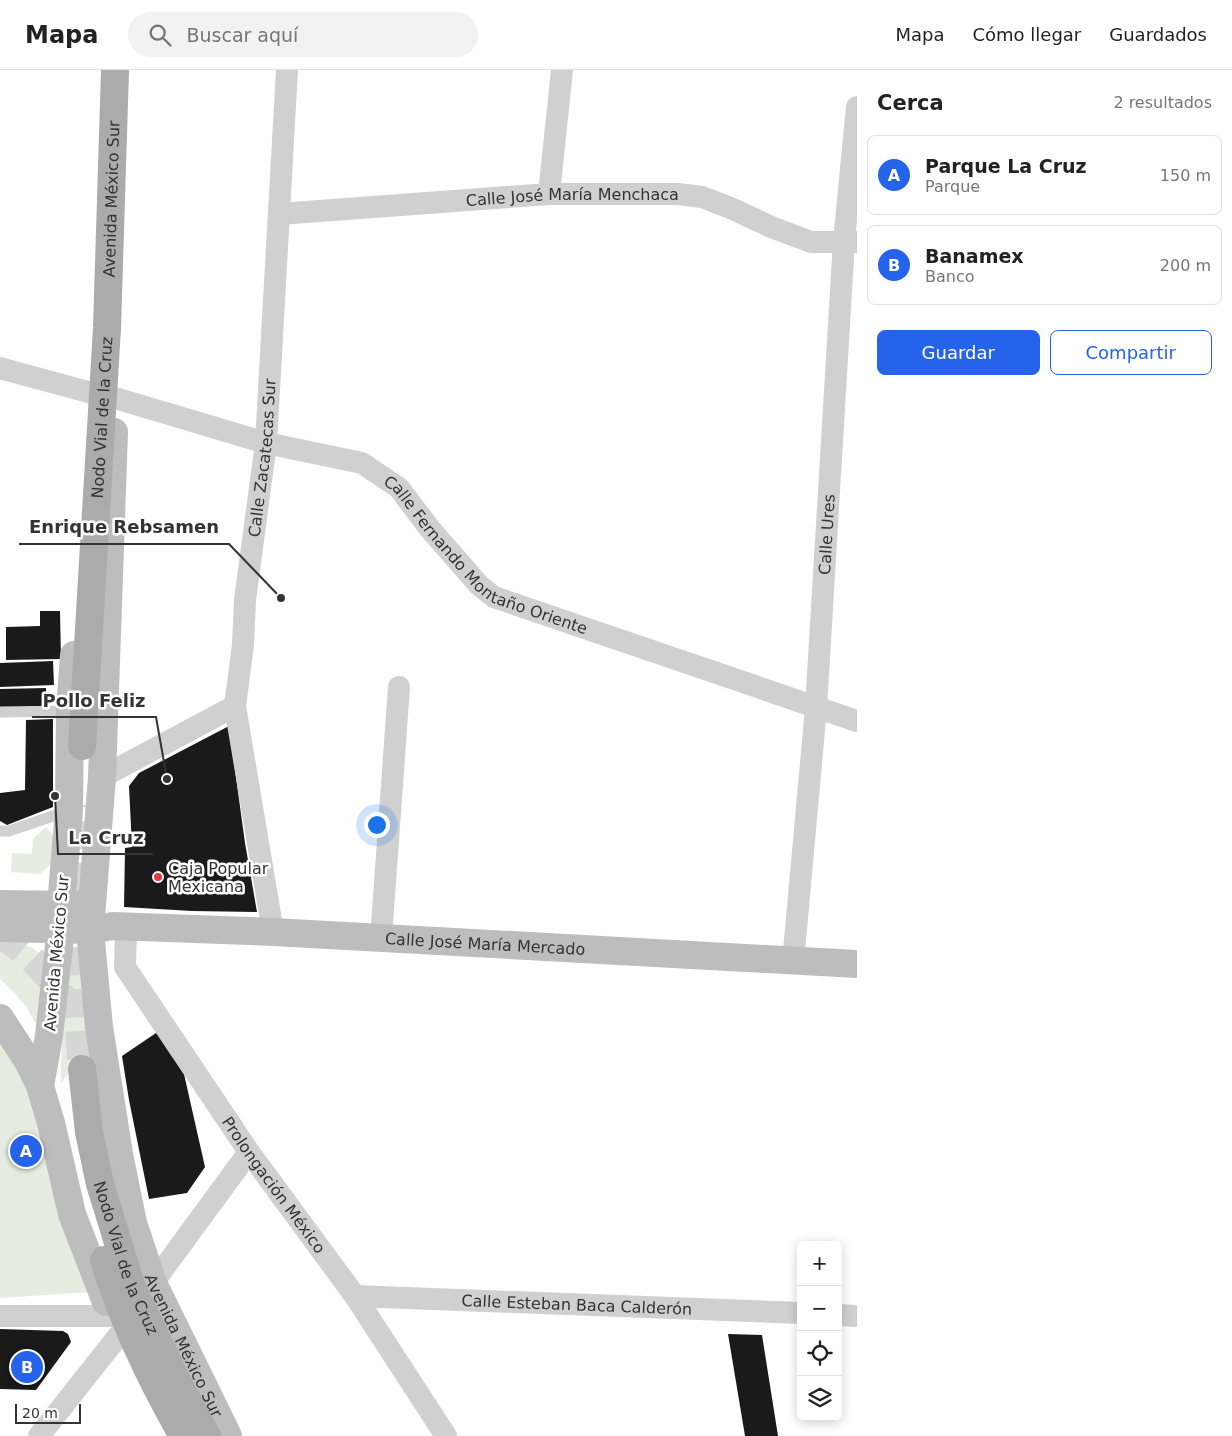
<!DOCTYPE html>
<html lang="es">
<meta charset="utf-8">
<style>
body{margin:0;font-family:"DejaVu Sans",sans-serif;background:#f2f2f2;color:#222}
.controls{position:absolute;right:15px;bottom:15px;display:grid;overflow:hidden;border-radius:8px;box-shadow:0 2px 12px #0003}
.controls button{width:45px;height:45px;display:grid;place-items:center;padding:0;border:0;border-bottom:1px solid #e0e0e0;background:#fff;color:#222;font:25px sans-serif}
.scale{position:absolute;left:15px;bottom:12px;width:66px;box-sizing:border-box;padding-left:5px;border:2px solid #333;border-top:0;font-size:14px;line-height:18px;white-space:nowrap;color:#333;-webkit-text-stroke:4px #fff;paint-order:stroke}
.you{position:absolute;left:376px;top:754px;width:18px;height:18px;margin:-12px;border:4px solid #fff;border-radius:50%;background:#1a73e8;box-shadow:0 0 0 8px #1a73e833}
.badge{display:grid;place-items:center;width:32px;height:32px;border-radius:50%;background:#2563eb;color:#fff;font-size:16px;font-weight:700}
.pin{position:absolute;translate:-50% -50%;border:2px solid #fff;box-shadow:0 1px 5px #0006}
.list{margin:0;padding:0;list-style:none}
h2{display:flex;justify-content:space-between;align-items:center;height:65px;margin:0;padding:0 20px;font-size:21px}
h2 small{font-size:16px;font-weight:400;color:#767676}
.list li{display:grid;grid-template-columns:32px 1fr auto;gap:15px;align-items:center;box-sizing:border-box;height:80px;margin:0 10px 10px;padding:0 10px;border:1px solid #e0e0e0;border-radius:8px}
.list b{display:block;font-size:19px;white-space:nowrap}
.list p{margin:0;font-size:16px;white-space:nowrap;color:#767676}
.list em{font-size:16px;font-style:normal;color:#767676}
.actions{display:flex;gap:10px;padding:15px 20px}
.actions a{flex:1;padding:11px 0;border:1px solid #2563eb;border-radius:8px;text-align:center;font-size:18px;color:#2563eb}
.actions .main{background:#2563eb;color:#fff}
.icon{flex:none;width:28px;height:28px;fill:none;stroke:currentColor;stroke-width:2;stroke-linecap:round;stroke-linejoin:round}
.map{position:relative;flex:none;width:857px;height:1366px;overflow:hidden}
header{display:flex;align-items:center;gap:30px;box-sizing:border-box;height:70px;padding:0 25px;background:#fff;border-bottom:1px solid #e0e0e0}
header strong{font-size:24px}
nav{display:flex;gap:28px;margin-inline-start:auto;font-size:18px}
.search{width:350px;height:45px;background:#f2f2f2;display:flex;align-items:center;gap:12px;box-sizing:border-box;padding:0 18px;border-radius:28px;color:#767676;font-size:19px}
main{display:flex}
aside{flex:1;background:#fff}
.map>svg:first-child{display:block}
.green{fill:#e6ecdf}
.building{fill:#1a1a1a}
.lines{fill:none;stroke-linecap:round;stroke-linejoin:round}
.primary-tunnel{stroke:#d6d6d6;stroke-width:28;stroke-dasharray:28 14;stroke-linecap:butt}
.service{stroke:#d0d0d0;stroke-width:11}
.minor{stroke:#d0d0d0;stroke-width:22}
.secondary{stroke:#bdbdbd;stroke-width:28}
.primary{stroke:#ababab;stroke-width:28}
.poi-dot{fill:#e63946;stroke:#fff;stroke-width:2}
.labels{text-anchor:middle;stroke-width:5;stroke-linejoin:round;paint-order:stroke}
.street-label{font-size:16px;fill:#333;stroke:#fff}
.poi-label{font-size:16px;fill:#333;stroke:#fff;text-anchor:start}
.leader{fill:none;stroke:#333;stroke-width:2}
.callout-dot{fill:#333;stroke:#fff;stroke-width:2}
.callout-label{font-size:18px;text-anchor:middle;font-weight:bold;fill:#333;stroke:#fff;stroke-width:5;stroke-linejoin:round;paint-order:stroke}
</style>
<header>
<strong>Mapa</strong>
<div class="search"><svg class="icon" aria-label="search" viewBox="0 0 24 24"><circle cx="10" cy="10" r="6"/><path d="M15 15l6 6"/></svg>Buscar aquí</div>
<nav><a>Mapa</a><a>Cómo llegar</a><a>Guardados</a></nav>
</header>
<main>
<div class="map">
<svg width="857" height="1366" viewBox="0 0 857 1366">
<rect width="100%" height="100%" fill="#fff"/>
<path class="green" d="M46,757L55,767L54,791L40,804L11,802L12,783L32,784L33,769Z
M21,875L31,877L46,888L40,955C32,952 32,946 28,940C20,928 10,918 0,909V878Z
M78,876L98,998L69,1002L61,1013C60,967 67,923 73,878Z
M0,934L47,1055L90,1222L0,1228Z"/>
<path class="building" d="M40,541H60L61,589L6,590V557L40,556Z
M53,591L54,615L0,617V593Z
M46,618L47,636L0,638V619Z
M53,649V737L7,755L0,751V723L25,720L26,650Z
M229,656L245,773L257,842L192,841L124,837L125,778L132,777L129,716L139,703Z
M159,961L184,1004L205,1097L187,1123L149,1129L129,1030L122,986Z
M0,1259L63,1261L68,1264L71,1272L36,1320L0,1319Z
M728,1264L762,1265L778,1366H745Z"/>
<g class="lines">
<path class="primary-tunnel" d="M0,863C24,881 51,903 64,931
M81,989L77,897L81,735"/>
<path class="service" d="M0,642L70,641
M0,761H9L68,741"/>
<g class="minor">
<path d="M549,124L562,0"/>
<path id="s1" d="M279,144L549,124H678L702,127L733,139L771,157L811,172H857"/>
<path d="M0,298L92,323"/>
<path id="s2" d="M115,328L266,373L362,393L399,418L430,459L479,515L494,527L857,651"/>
<path d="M102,707L235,636"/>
<path id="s3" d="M126,857L125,897L249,1082L355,1226L446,1366"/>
<path id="s4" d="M273,862L235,636L243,575L245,530L266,373L287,0"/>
<path d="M381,868L399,617"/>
<path id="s5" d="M793,892L816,638L844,171L857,37"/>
<path d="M153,1213L249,1082"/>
<path id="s6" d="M355,1226L801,1243"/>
<path d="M838,1245L857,1246"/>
<path d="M0,1246H111"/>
<path d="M39,1366L119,1265"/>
</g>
<g class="secondary">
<path id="s7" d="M114,362L102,707L90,860L99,957L119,1084L133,1153L153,1213L228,1366"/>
<path d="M74,585L70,641L69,740L61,835V858L49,966L40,1016L51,1053L72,1144L106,1232"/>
<path d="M0,834L78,835"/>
<path id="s8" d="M0,858L90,860L113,856L273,862L857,894"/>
<path d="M0,948L28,991L40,1016"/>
</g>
<g class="primary">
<path id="s9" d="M82,676L107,258L115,0"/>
<path id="s10" d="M82,999L89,1062L100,1114L131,1215L178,1313L207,1366"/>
<path d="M104,1190C123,1252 151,1310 183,1366"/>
</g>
</g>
<circle class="poi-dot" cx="158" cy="807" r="5"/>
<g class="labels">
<g class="street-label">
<text dy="6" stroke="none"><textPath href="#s1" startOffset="294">Calle José María Menchaca</textPath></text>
<text dy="6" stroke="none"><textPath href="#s9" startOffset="548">Avenida México Sur</textPath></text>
<text dy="6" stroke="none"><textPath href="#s9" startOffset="329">Nodo Vial de la Cruz</textPath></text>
<text dy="6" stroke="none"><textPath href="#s4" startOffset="479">Calle Zacatecas Sur</textPath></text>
<text dy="6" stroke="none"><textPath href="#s5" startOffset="429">Calle Ures</textPath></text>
<text dy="6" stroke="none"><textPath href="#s2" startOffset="414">Calle Fernando Montaño Oriente</textPath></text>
<text dy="6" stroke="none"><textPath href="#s8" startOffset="486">Calle José María Mercado</textPath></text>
<text transform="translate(56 883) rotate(-85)" y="6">Avenida México Sur</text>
<text dy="6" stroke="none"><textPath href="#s3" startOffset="304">Prolongación México</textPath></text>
<text dy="6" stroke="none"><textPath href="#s10" startOffset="195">Nodo Vial de la Cruz</textPath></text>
<text dy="6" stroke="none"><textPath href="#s6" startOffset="222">Calle Esteban Baca Calderón</textPath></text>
<text dy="6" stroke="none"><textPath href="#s7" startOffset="928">Avenida México Sur</textPath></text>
</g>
<g class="poi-label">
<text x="168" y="804">Caja Popular<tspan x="168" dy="18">Mexicana</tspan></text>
</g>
</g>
<path class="leader" d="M281 528L229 474H19M167 709L156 647H32M55 726L58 784H153"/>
<g class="callout-dot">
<circle cx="281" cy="528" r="5"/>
<circle cx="167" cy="709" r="5"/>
<circle cx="55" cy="726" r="5"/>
</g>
<g class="callout-label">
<text x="124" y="463">Enrique Rebsamen</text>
<text x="94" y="637">Pollo Feliz</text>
<text x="106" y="774">La Cruz</text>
</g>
</svg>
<div class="controls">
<button>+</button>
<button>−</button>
<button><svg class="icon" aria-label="locate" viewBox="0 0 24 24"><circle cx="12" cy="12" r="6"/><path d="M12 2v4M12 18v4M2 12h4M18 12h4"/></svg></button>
<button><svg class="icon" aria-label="layers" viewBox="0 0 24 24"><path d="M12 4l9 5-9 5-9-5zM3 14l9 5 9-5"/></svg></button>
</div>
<div class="scale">20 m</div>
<div class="you"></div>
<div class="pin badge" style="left:26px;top:1081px">A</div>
<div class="pin badge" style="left:27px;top:1297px">B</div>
</div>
<aside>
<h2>Cerca<small>2 resultados</small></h2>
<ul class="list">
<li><span class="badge">A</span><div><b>Parque La Cruz</b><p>Parque</p></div><em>150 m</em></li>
<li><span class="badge">B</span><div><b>Banamex</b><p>Banco</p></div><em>200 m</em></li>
</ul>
<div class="actions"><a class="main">Guardar</a><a>Compartir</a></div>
</aside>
</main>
